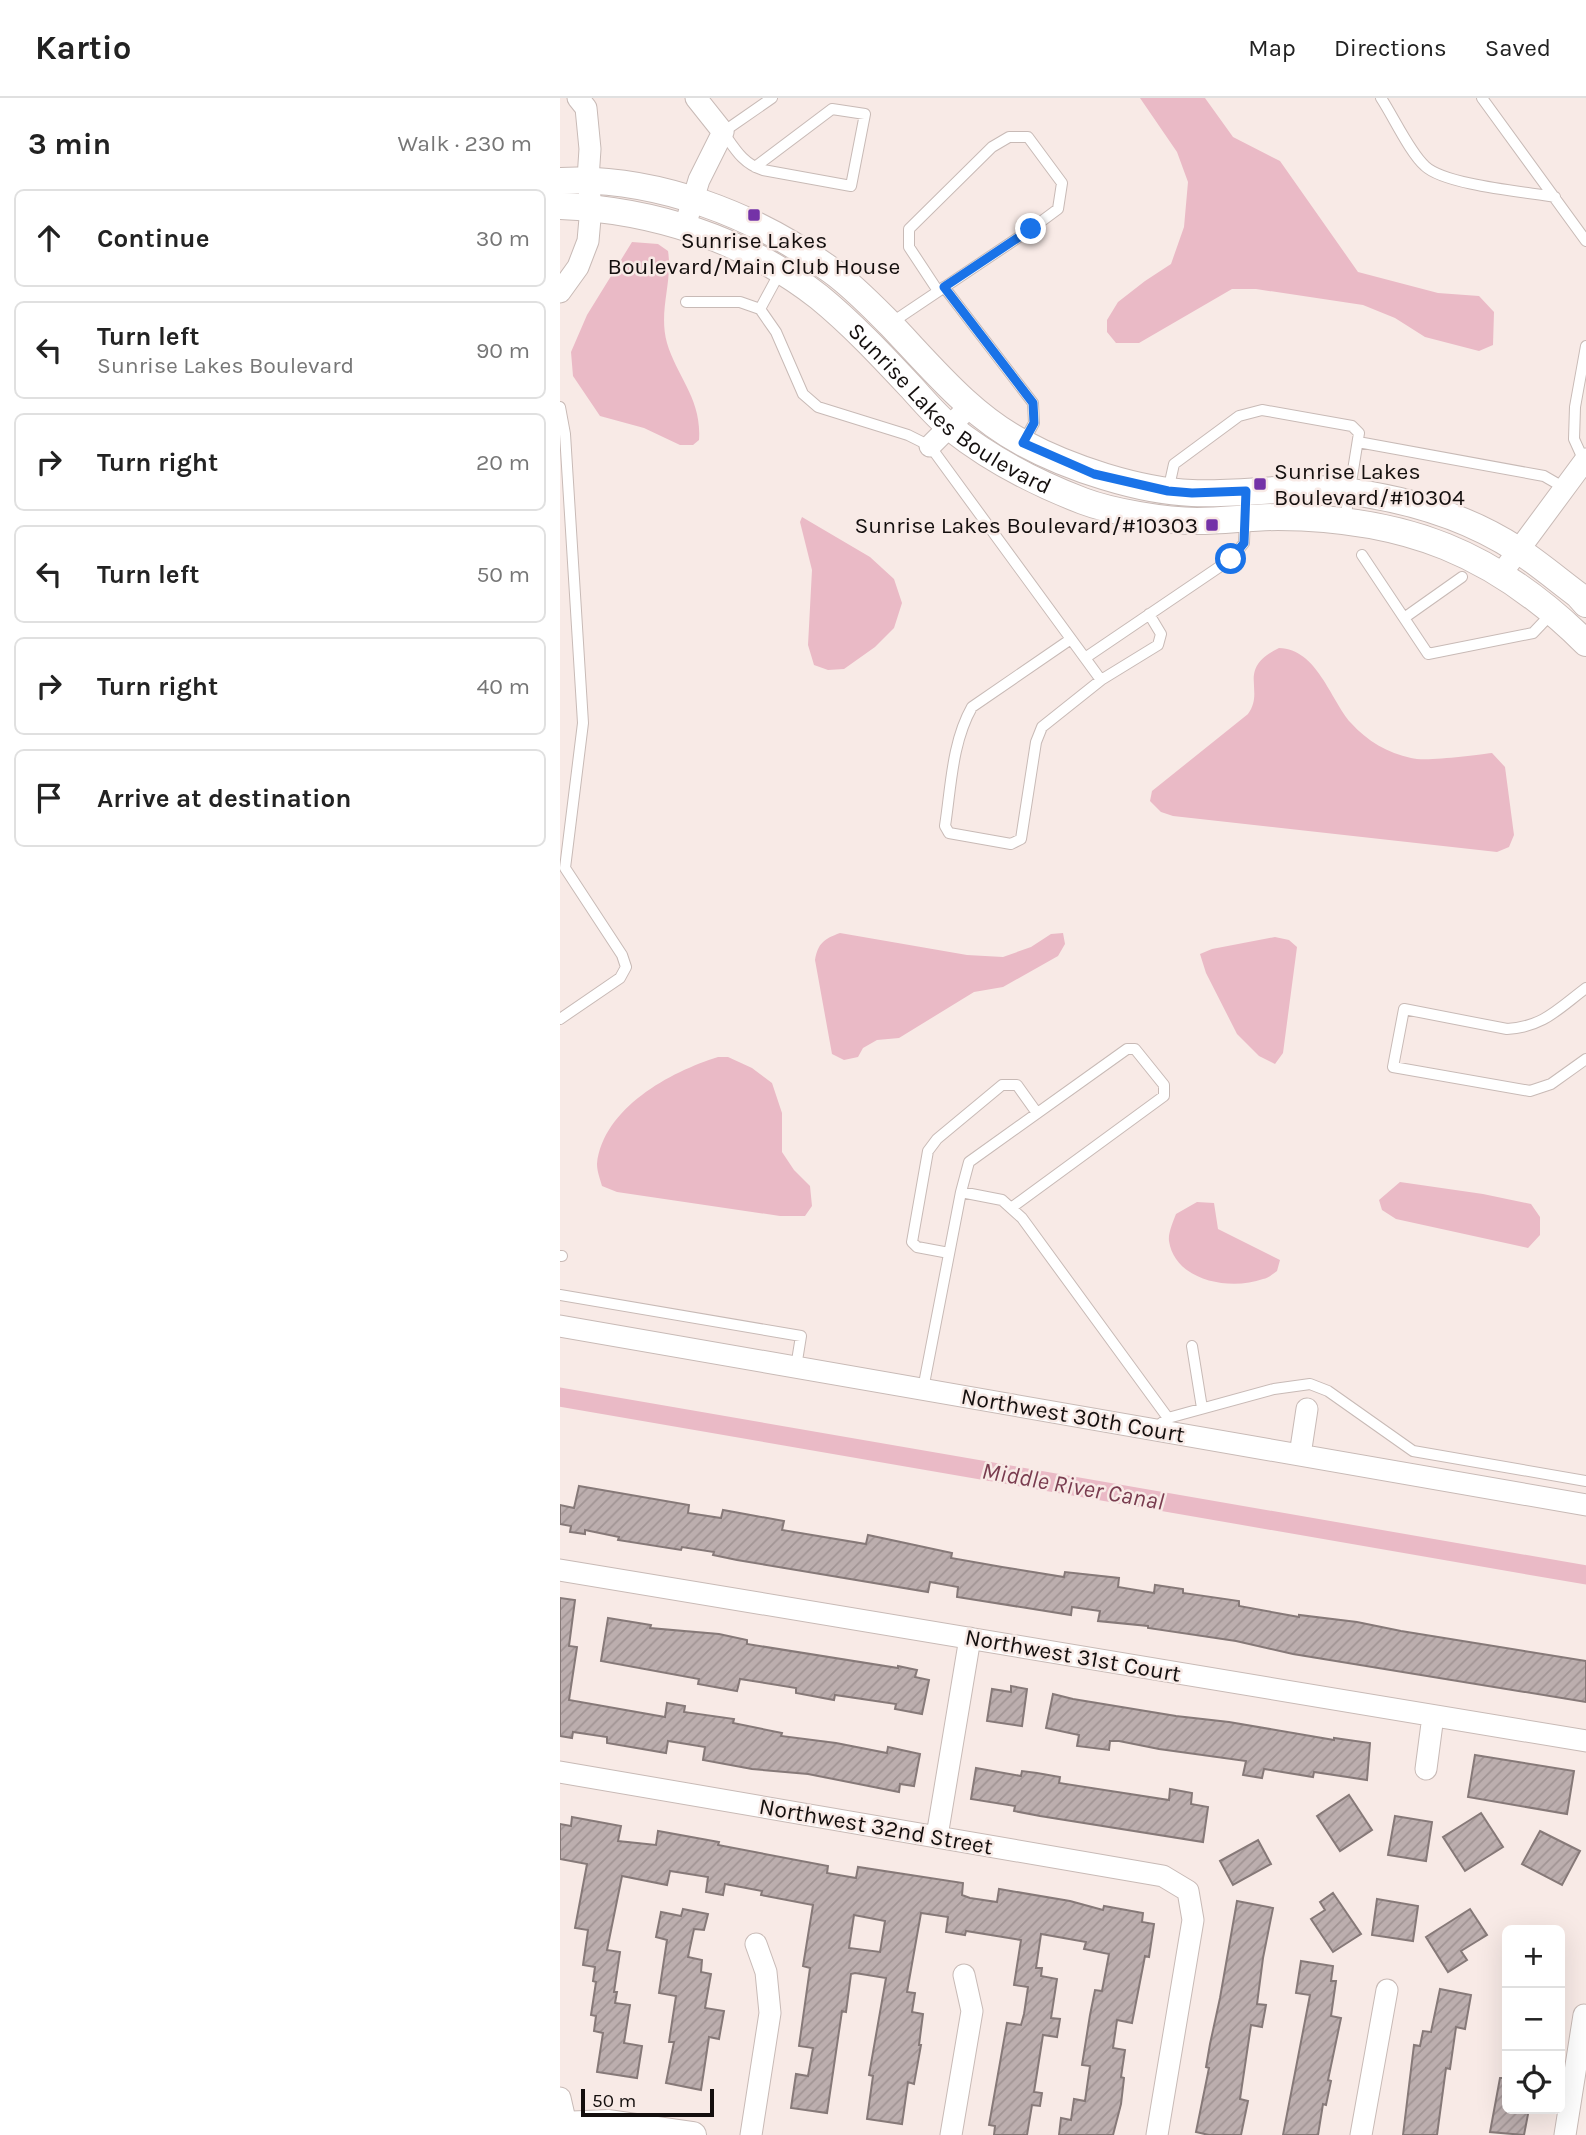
<!DOCTYPE html>
<meta charset="utf-8">
<style>
body{margin:0;font-family:Karla,sans-serif;background:#f2f2f2;color:#222}
.controls{position:absolute;right:21px;bottom:21px;display:grid;overflow:hidden;border-radius:10px;box-shadow:0 7px 28px #0002}
.controls button{width:63px;height:63px;display:grid;place-items:center;padding:0;border:0;border-bottom:2px solid #e0e0e0;background:#fff;color:#222;font:35px sans-serif}
.scale{position:absolute;left:21px;bottom:18px;width:133px;box-sizing:border-box;padding-left:7px;border:4px solid #140f0e;border-top:0;font-size:19px;line-height:24px;white-space:nowrap;color:#140f0e;-webkit-text-stroke:5px #f8eae6;paint-order:stroke}
.stop{position:absolute;width:21px;height:21px;margin:-16px;border:5px solid #1a73e8;border-radius:50%;background:#fff}
.stop.end{background:#1a73e8;border-color:#fff;box-shadow:0 2px 7px #0008}
.list{margin:0;padding:0;list-style:none}
h2{display:flex;justify-content:space-between;align-items:center;height:91px;margin:0;padding:0 28px;font-size:30px}
h2 small{font-size:23px;font-weight:400;color:#767676}
.list li{display:grid;grid-template-columns:46px 1fr auto;gap:21px;align-items:center;box-sizing:border-box;height:98px;margin:0 14px 14px;padding:0 14px;border:2px solid #e0e0e0;border-radius:10px}
.list b{display:block;font-size:26px;white-space:nowrap}
.list p{margin:0;font-size:23px;white-space:nowrap;color:#767676}
.list em{font-size:23px;font-style:normal;color:#767676}
.icon{flex:none;width:38px;height:38px;fill:none;stroke:currentColor;stroke-width:2;stroke-linecap:round;stroke-linejoin:round}
.map{position:relative;flex:none;width:1026px;height:2037px;overflow:hidden}
header{display:flex;align-items:center;gap:42px;box-sizing:border-box;height:98px;padding:0 35px;background:#fff;border-bottom:2px solid #e0e0e0}
header strong{font-size:33px}
nav{display:flex;gap:38px;margin-inline-start:auto;font-size:24px}
main{display:flex}
aside{flex:1;background:#fff}
.map>svg:first-child{display:block}
.water{fill:#eabac6}
.lines{fill:none;stroke-linecap:round;stroke-linejoin:round}
.canal{stroke:#eabac6;stroke-width:19}
.building{fill:url(#building-hatch);stroke:#867978;stroke-width:2;fill-rule:evenodd}
.service-casing{stroke:#c8bab6;stroke-width:12}
.minor-casing{stroke:#c8bab6;stroke-width:23}
.tertiary-casing{stroke:#c8bab6;stroke-width:28}
.service{stroke:#fff;stroke-width:10}
.minor{stroke:#fff;stroke-width:21}
.tertiary{stroke:#fff;stroke-width:26}
.route{stroke:#1a73e8;stroke-width:9}
.poi-dot{fill:#7432a7;stroke:#f8eae6;stroke-width:2.5}
.labels{text-anchor:middle;stroke-width:5;stroke-linejoin:round;paint-order:stroke}
.poi-label{font-size:23px;fill:#140f0e;stroke:#f8eae6}
.street-label{font-size:23px;fill:#140f0e;stroke:#f8eae6}
.water-label{font-size:24px;font-style:italic;fill:#793c4f;stroke:#f8eae6}
</style>
<header>
<strong>Kartio</strong>
<nav><a>Map</a><a>Directions</a><a>Saved</a></nav>
</header>
<main>
<aside>
<h2>3 min<small>Walk · 230 m</small></h2>
<ul class="list">
<li><svg class="icon" aria-label="ahead" viewBox="0 0 24 24"><path d="M12 20V5M6 11l6-6 6 6"/></svg><div><b>Continue</b></div><em>30 m</em></li>
<li><svg class="icon" aria-label="left" viewBox="0 0 24 24"><path d="M17 20v-9H6M10 6l-5 5 5 5"/></svg><div><b>Turn left</b><p>Sunrise Lakes Boulevard</p></div><em>90 m</em></li>
<li><svg class="icon" aria-label="right" viewBox="0 0 24 24"><path d="M7 20v-9h11M14 6l5 5-5 5"/></svg><div><b>Turn right</b></div><em>20 m</em></li>
<li><svg class="icon" aria-label="left" viewBox="0 0 24 24"><path d="M17 20v-9H6M10 6l-5 5 5 5"/></svg><div><b>Turn left</b></div><em>50 m</em></li>
<li><svg class="icon" aria-label="right" viewBox="0 0 24 24"><path d="M7 20v-9h11M14 6l5 5-5 5"/></svg><div><b>Turn right</b></div><em>40 m</em></li>
<li><svg class="icon" aria-label="arrive" viewBox="0 0 24 24"><path d="M6 21V4h12l-3 4 3 4H6"/></svg><div><b>Arrive at destination</b></div></li>
</ul>
</aside>
<div class="map">
<svg width="1026" height="2037" viewBox="0 0 1026 2037">
<defs>
<pattern id="building-hatch" width="6" height="6" patternUnits="userSpaceOnUse" patternTransform="scale(1.75)"><rect width="6" height="6" fill="#bcaeae"/><path d="M-1 1l2-2M0 6l6-6M5 7l2-2" fill="none" stroke="#a19494"/></pattern>
</defs>
<rect width="100%" height="100%" fill="#f8eae6"/>
<path class="water" d="M580,0H645L673,39L720,63L798,174L878,195L919,198L934,214L933,247L919,253L865,239L835,220L803,207L696,191H672L579,245H556L547,234V222L558,204L585,183L611,166L624,129L628,84L617,54Z
M72,144L98,146L108,153C113,184 98,213 107,245C117,279 142,301 139,342L133,347H120L84,330L40,318L13,278L11,254L27,217Z
M242,419L310,459L334,481L342,505L334,530L315,549L284,571L268,572L254,567L248,547L252,472L240,424Z
M719,550C757,551 770,601 791,625C807,643 828,655 851,660C866,664 914,657 932,655L945,669L954,737L949,749L937,754L613,718L601,714L590,703L592,693L688,616C706,591 675,572 719,550Z
M280,835L407,857L443,859L471,849L491,836L503,835L505,846L498,858L443,889L414,894L339,940L317,942L303,950L298,959L284,962L272,956L255,862C258,845 264,841 280,835Z
M715,839L729,842L737,849L723,955L715,966L699,958L677,936L646,875L640,856L652,851Z
M158,959H168L192,970L212,985L222,1015V1054L234,1072L250,1088L252,1108L245,1118H220L57,1094L42,1088C40,1081 37,1073 37,1066C43,1010 110,974 158,959Z
M840,1084L923,1096L971,1106L980,1119V1137L968,1150L836,1121L822,1112L819,1102Z
M637,1104L654,1105L658,1131L720,1162L717,1173C713,1176 708,1180 703,1181C670,1193 615,1183 609,1143C608,1135 613,1124 616,1116Z"/>
<g class="lines">
<path class="canal" d="M0,1299L1026,1477"/>
</g>
<path class="building" d="M19,1388L129,1407L128,1415L161,1420L163,1412L224,1423L222,1432L306,1446L308,1437L392,1455L391,1460L442,1469L504,1479L505,1474L559,1480L558,1489L594,1495L595,1487L623,1491V1495L679,1503V1508L739,1519V1517L797,1524L841,1533L1026,1563V1604L733,1556L676,1543L588,1530V1528L538,1523L540,1513L512,1509L511,1517L397,1499L398,1489L370,1484L368,1494L177,1462L153,1457L154,1454L122,1449L121,1452L58,1442L59,1439L25,1432V1436L10,1434L11,1428L0,1426V1407L14,1410Z
M0,1500L15,1502L9,1548L17,1549L9,1602L105,1619L107,1605L125,1608L124,1614L174,1621L173,1625L222,1635L221,1638L276,1645L327,1655L328,1649L360,1656L354,1688L340,1686L339,1694L248,1676L192,1671L143,1662L145,1649L108,1643L106,1655L47,1645V1639L13,1634L12,1640L0,1638Z
M48,1520L91,1527L90,1530L159,1536L187,1542V1546L338,1570V1568L357,1572L355,1579L369,1582L362,1616L335,1611L336,1606L275,1597L274,1602L236,1595V1590L180,1581L177,1593L138,1586L139,1581L41,1563Z
M451,1588L467,1591L462,1628L427,1623L432,1591L451,1594Z
M493,1596L513,1601L616,1618L669,1624L774,1642V1640L810,1645L807,1682L754,1674L753,1679L704,1671L702,1680L683,1677L686,1663L599,1651L559,1643H550L549,1652L517,1648L519,1637L486,1630Z
M915,1657L1014,1673L1007,1716L908,1699Z
M416,1670L461,1678L462,1673L477,1675L500,1679L499,1685L609,1702L610,1691L632,1695L631,1706L648,1709L643,1744L480,1718L454,1713L455,1708L411,1701Z
M789,1697L812,1732L780,1753L757,1718Z
M921,1715L943,1749L905,1773L883,1739Z
M835,1718L872,1724L866,1763L828,1757Z
M12,1719L61,1728L58,1743L96,1747L98,1733L159,1744L158,1747L268,1768L267,1775L296,1780L298,1769L403,1785L402,1797L410,1800L437,1804L439,1791L510,1803L543,1812L544,1808L583,1815L582,1824L594,1826L589,1859L585,1858L572,1925L557,1922L553,1950L565,1952L561,1979L564,1980L561,2006L553,2037H499L501,2020L511,2022L514,2001L525,2003L530,1968L522,1967L530,1917L535,1892L542,1893L549,1856L524,1851L526,1844L481,1836L476,1870H482L481,1878L497,1881L491,1920L500,1921L497,1939L483,1937L474,1994L482,1995L480,2008L472,2007L467,2037H434L435,2028L429,2027L447,1925L461,1927L464,1916L468,1889L454,1887L461,1842L406,1833L405,1837L386,1834L388,1819L361,1815L347,1894L355,1895L352,1914L363,1916L359,1947H361L354,1986L348,1984L342,2026L307,2021L313,1978L309,1977L326,1880L295,1875L291,1876L286,1914L282,1913L267,2015L231,2010L236,1976L248,1978L253,1950L239,1948L250,1870L243,1868L253,1807L201,1797L202,1793L165,1786L163,1797L146,1794L148,1779L110,1773L107,1787L62,1778L47,1852L60,1854L54,1894H57L55,1905L70,1907L64,1945L82,1948L77,1980L37,1974L43,1935L34,1933L36,1918L31,1917L36,1884L33,1883L35,1869L23,1867L28,1832L15,1830L27,1766L0,1761V1726L11,1728ZM294,1817L325,1823L320,1854L289,1850Z
M980,1733L1020,1753L1002,1787L962,1766Z
M698,1742L711,1766L673,1787L660,1763Z
M773,1795L801,1836L773,1854L751,1821L765,1812L760,1804Z
M817,1801L858,1808L853,1843L812,1837Z
M677,1803L713,1810L703,1860L697,1906L706,1907L702,1929L691,1927L680,2001L688,2003L681,2037H649L636,2034L649,1970L646,1969L650,1946L660,1900Z
M123,1811L148,1816L144,1832L134,1831L128,1859L142,1862L141,1874L151,1876L145,1910L164,1913L159,1941L149,1939L141,1992L106,1985L114,1944H109L116,1898L99,1895L107,1842L96,1839L101,1814L121,1818Z
M910,1811L927,1837L901,1853L907,1862L888,1874L866,1839Z
M741,1863L773,1868L771,1883H776L771,1918L781,1920L768,1982L771,1983L766,2007L763,2006L758,2037H723L750,1897L736,1895Z
M880,1891L911,1897L905,1931L896,1929L890,1971L886,1970L877,2037H843L854,1947L860,1948L863,1933L871,1934Z
M940,1980H947V2011H969L964,2037L930,2034Z"/>
<g class="lines">
<g class="service-casing">
<path id="service" d="M821,0C833,18 850,55 865,68C885,87 966,94 995,99
M922,0L1026,143
M195,69L272,11L305,16L291,88L203,72C183,66 175,51 163,34L212,0
M384,189L473,305L474,325L463,345
M126,204H180L200,211L216,234L243,296L258,309L348,337L370,348L541,582
M200,211L220,174
M331,225L471,131L498,111L502,85L468,39H449L432,49L349,131V149L378,193
M0,309L5,336L23,625L5,770L62,857L66,869L60,880L0,921
M798,344L984,378L1003,389
M1024,363L1014,341L1015,309L1026,248
M608,393L614,366L679,318L702,312L792,328L799,335L785,422
M802,457L868,556L973,535L992,515
M844,520L902,479
M511,541L412,609C392,644 391,689 385,728L389,735L451,746L461,741L476,644L482,629L541,582L598,547L601,536L589,516
M525,560L671,461L684,445L686,393
M1026,890C998,911 983,929 947,931L844,911L833,969L970,993L991,986L1026,961
M401,1094L442,1102L462,1120L608,1320
M389,1155L357,1149L352,1144L368,1053L377,1041L442,987H457L477,1015
M0,1158H2
M0,1197L241,1238L236,1269
M632,1248L642,1310
M363,1291L401,1094L409,1064L567,951H575L604,987V998L451,1110
M594,1331L608,1320L714,1291L750,1286L768,1293L853,1353L1026,1383"/>
</g>
<g class="minor-casing">
<path id="minor" d="M125,128L139,82L163,34L136,0
M0,194L18,169L28,143L31,109L28,81L30,51L26,10L18,0
M370,348L410,308
M941,476L1026,361
M0,1228L1026,1407
M740,1357L747,1311
M0,1472L1026,1643
M866,1671L873,1618
M0,1674L603,1778L628,1793L633,1822L597,2037
M377,1738L410,1540
M0,2000L6,2026
M191,2037L210,1915L206,1874L196,1846
M391,2037L412,1913L404,1877
M801,2037L827,1892
M1005,2037L1024,1917"/>
</g>
<g class="tertiary-casing">
<g id="tertiary">
<path d="M0,83C95,78 196,117 272,173C293,188 313,209 331,227C372,270 410,317 463,345C509,370 579,393 632,395C685,397 739,386 792,394C850,402 909,420 958,452C979,466 998,482 1018,497L1026,506"/>
<path id="s1" d="M0,108C93,112 185,141 259,199C292,226 321,257 350,288C363,302 376,318 391,330C430,361 476,385 523,403C552,414 606,423 637,423C664,423 691,419 718,419C846,420 935,455 1026,545"/>
<path d="M0,2027L49,2025L133,2037"/>
</g>
</g>
<use href="#service" class="service"/>
<use href="#minor" class="minor"/>
<use href="#tertiary" class="tertiary"/>
</g>
<g class="lines">
<path class="route" d="M471,131L384,189L473,305L474,325L463,345L534,376L608,393L632,395L686,393L684,445L671,461"/>
</g>
<g class="poi-dot">
<rect x="187" y="110" width="14" height="14" rx="3.5"/>
<rect x="693" y="379" width="14" height="14" rx="3.5"/>
<rect x="645" y="420" width="14" height="14" rx="3.5"/>
</g>
<g class="labels">
<g class="poi-label">
<text x="194" y="150">Sunrise Lakes<tspan x="194" dy="26">Boulevard/Main Club House</tspan></text>
<text x="714" y="381" text-anchor="start">Sunrise Lakes<tspan x="714" dy="26">Boulevard/#10304</tspan></text>
<text x="638" y="435" text-anchor="end">Sunrise Lakes Boulevard/#10303</text>
</g>
<g class="street-label">
<text dy="8" stroke="none"><textPath href="#s1" startOffset="452">Sunrise Lakes Boulevard</textPath></text>
<text transform="translate(513 1317) rotate(10)" y="8">Northwest 30th Court</text>
<text transform="translate(513 1557) rotate(10)" y="8">Northwest 31st Court</text>
<text transform="translate(316 1728) rotate(10)" y="8">Northwest 32nd Street</text>
</g>
<g class="water-label">
<text transform="translate(513 1388) rotate(10)" y="8">Middle River Canal</text>
</g>
</g>
</svg>
<div class="controls">
<button>+</button>
<button>−</button>
<button><svg class="icon" aria-label="locate" viewBox="0 0 24 24"><circle cx="12" cy="12" r="6"/><path d="M12 2v4M12 18v4M2 12h4M18 12h4"/></svg></button>
</div>
<div class="scale">50 m</div>
<div class="stop" style="left:671px;top:461px"></div>
<div class="stop end" style="left:471px;top:131px"></div>
</div>
</main>
